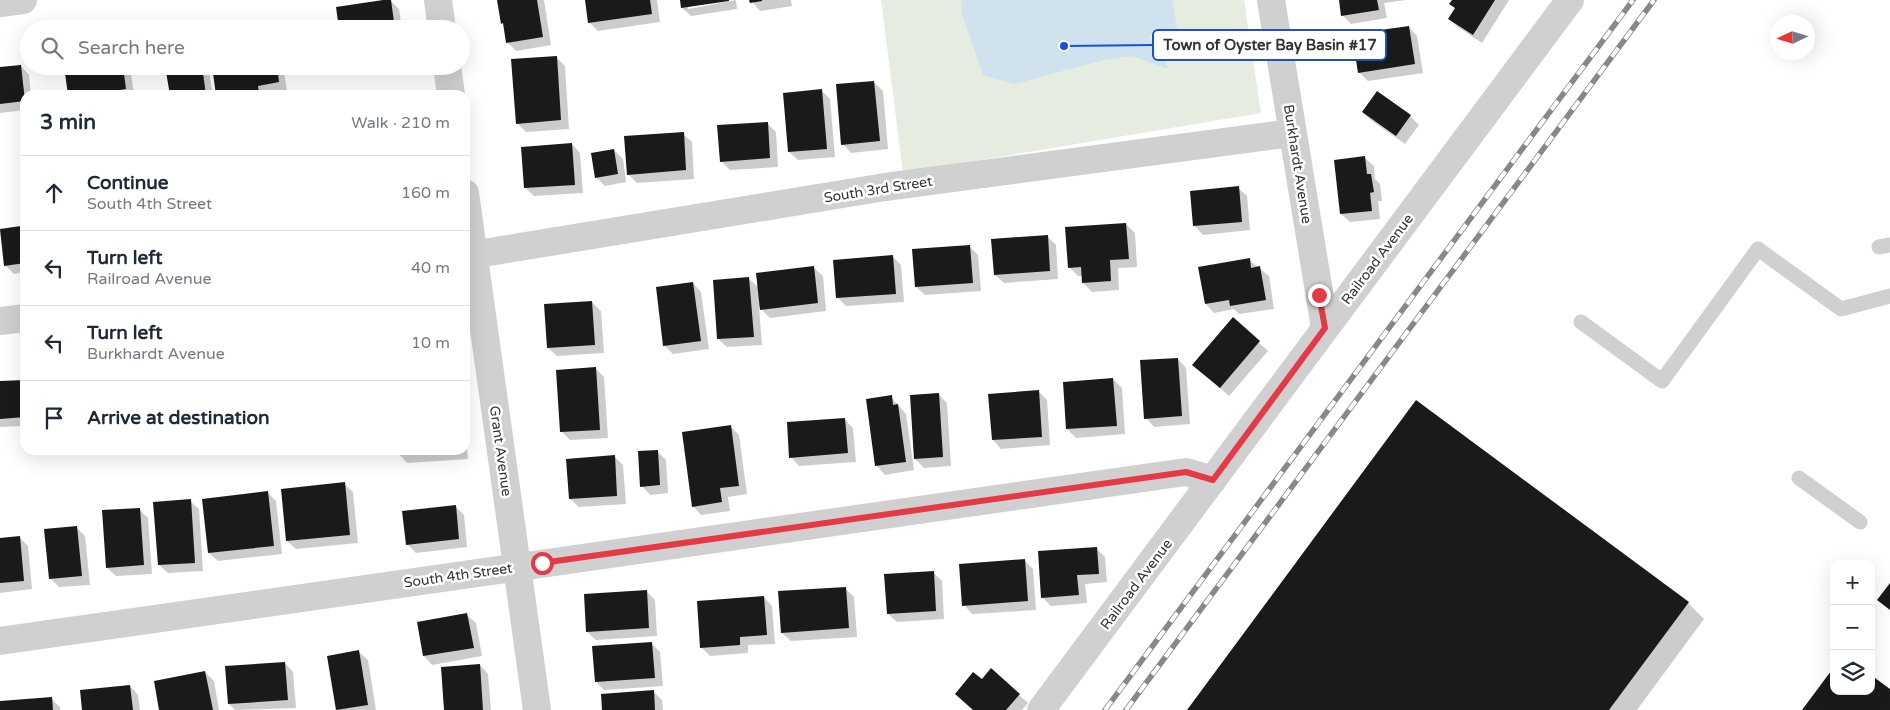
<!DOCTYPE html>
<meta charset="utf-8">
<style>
body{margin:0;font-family:"Varela Round",sans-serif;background:#f2f2f3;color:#1f2937}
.controls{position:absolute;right:15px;bottom:15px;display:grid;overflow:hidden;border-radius:10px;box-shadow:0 5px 20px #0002}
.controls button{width:45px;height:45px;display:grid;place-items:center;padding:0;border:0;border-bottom:1px solid #e0e1e3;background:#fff;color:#1f2937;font:25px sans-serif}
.compass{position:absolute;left:1770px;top:15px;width:45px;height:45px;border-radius:50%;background:#fff;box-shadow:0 5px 20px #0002;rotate:266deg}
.stop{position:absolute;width:15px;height:15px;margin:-11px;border:4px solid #e63946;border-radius:50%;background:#fff}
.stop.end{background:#e63946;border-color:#fff;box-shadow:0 1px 5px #0008}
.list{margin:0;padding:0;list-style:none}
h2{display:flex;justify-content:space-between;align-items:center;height:65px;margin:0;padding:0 20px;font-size:21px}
h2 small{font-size:16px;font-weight:400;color:#747a83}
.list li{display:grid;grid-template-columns:32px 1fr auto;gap:15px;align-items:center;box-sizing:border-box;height:75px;padding:0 20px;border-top:1px solid #e0e1e3}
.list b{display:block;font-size:19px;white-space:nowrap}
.list p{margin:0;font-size:16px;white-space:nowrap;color:#747a83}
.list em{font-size:16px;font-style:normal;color:#747a83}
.icon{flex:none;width:28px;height:28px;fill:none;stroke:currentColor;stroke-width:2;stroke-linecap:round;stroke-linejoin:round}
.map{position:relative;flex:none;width:1890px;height:710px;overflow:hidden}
.search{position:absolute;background:#fff;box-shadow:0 5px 20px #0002;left:20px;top:20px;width:450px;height:55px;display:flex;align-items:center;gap:12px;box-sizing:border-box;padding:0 18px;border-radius:28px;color:#747a83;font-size:19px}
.panel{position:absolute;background:#fff;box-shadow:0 5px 20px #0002;left:20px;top:90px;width:450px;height:365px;border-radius:15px}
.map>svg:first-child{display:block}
.green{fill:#e6ecdf}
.water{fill:#cfe2ee}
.shadow{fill:#0003}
.building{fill:#1a1a1a}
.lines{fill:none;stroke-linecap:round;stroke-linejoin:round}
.lane{stroke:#d0d0d0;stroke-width:15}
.street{stroke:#d0d0d0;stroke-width:28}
.rail-casing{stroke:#888;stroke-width:5.5}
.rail{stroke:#fff;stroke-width:4;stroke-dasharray:11;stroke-linecap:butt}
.route{stroke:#e63946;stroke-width:6}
.labels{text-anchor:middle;stroke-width:5;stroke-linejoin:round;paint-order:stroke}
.street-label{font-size:14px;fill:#333;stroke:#fff}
.leader{fill:none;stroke:#1d4ed8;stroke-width:2}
.callout-dot{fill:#1d4ed8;stroke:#fff;stroke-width:2}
.callout{fill:#fff;stroke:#1d4ed8;stroke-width:2}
.callout-label{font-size:15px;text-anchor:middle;font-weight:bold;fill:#333}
</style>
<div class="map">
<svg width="1890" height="710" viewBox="0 0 1890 710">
<rect width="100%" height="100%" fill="#fff"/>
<path class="green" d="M881,0H1244L1261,113L903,173Z"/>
<path class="water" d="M961,0H1172L1177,28L1149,36L1169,69L1132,56L1104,60L1014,84L983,75L962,14Z"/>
<path class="shadow" d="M390,0L399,9L402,29H341Z
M498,0H544L551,45L516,51L507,42Z
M586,0H657L660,22L598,31L589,22Z
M681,0H728L688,6V9L736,0L737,9L691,16L682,8Z
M751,0H791L792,6L760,11Z
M1340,0H1406L1384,3L1387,18L1351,24L1342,15Z
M1454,0H1509L1482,43L1458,27L1449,19L1456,9L1451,4Z
M1409,27L1417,36L1423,73L1368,81L1359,72Z
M556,57L565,66L569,129L526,132L517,123Z
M21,66L29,75L31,95H25V110L0,113V69Z
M65,66H130L134,95H69Z
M166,66H208L213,95H171Z
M213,66H283L287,91L266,95H217Z
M874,82L883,91L888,149L851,153L843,144Z
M821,90L830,99L835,157L798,160L789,152Z
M1363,112L1410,116L1419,125L1405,144L1372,121Z
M767,123L776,132L778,167L730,170L721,161Z
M683,134L692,142L694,179L637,183L628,174Z
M572,144L580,153L583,193L534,196L525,188Z
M614,150L623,159L626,182L605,186L596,177Z
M1365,158L1374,166L1375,179L1380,184L1382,201H1378L1380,219L1350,222L1341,214Z
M1238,188L1247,196L1250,230L1203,235L1195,226L1191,192Z
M25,219V272L14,274L5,265L0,230L23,227Z
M1126,224L1135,233L1137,267L1118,268L1119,290L1092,292L1083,283V276H1078L1069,267Z
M1047,236L1056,245L1058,279L1004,283L995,275Z
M970,247L978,255L981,291L925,295L916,287Z
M893,257L901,265L904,302L846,306L837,297Z
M1249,260L1269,276L1274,309L1239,314L1234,309L1214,313L1206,304L1200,268Z
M814,268L823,276L826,311L770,318L759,307L762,345L727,347L718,339L749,279L759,288Z
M693,283L701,292L709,349L673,354L664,345Z
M592,302L601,311L604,353L557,356L548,348Z
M1233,319L1268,351L1229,396L1203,373Z
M1178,359L1186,368L1190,424L1154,427L1146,418Z
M596,369L604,377L608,438L570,440L562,432Z
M1113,379L1122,388L1125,434L1076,438L1067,429Z
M25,381V426L0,427V383Z
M1038,391L1047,400L1050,445L1001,449L993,440Z
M938,394L947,403L951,466L924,468L915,459Z
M891,397L906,414L914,470L885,475L877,466L868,400Z
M465,420L468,459L407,463L399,454L398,450H465Z
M845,420L853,428L856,462L799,466L791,457Z
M730,426L739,435L747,494L728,497L730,511L701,515L693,506Z
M657,451L666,460L668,493L650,495L642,486Z
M614,456L623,465L626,504L579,507L570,499Z
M344,484L353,492L358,543L296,549L287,541Z
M268,493L276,501L282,554L218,561L209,553Z
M190,501L199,509L203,571L168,573L159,565Z
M455,506L464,515L467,547L416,553L407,544Z
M139,509L148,518L152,574L116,576L107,568Z
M77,528L85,536L90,585L59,587L50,578Z
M19,537L28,546L32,589L0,593V539Z
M1096,548L1105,557L1107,582L1085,584L1087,603L1051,606L1042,597Z
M1025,561L1033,569L1036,610L972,614L964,605Z
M933,572L942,581L944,619L897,622L888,614Z
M845,588L854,597L857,637L791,641L782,633Z
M646,591L655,600L657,636L596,640L587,632Z
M764,597L772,606L775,644L748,645V653L710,656L701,647Z
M1688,603L1704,619L1637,710H1189Z
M467,615L476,623L482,656L432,665L424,656Z
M652,644L660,652L663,686L604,690L596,682Z
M359,652L368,660L376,710H337L328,657Z
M285,663L293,672L296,708L235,710L229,704Z
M480,665L488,674L491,710H446Z
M991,670L1028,703L1022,710H973L982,681Z
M205,672L214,681L219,710H160Z
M130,686L138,695L140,710H83Z
M653,691L662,700L663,710H604Z
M51,698L60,707V710H0V702Z"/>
<path class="building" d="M383,0H391L395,29H339L336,7Z
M497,0H537L543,37L506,43L503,23L501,24Z
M585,0H650L652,14L588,23Z
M680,0H729V1L681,8Z
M749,0H762V1L750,3Z
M1339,0H1377L1379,10L1341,16Z
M1452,0H1495L1473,35L1448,19L1455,8L1449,4Z
M270,25L271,29H254V28Z
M1409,26L1415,64L1358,73L1352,34Z
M557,56L561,120L516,124L511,59Z
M21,65L25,101L0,104V67Z
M64,66H123L126,89L101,93V95H68Z
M165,66H202L206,95H170Z
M212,66H277L279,82L258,86L259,95H216Z
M874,81L880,141L841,145L836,84Z
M822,89L827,149L788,152L783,93Z
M394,90V95H354L353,93Z
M1377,91L1411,115L1396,136L1362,112Z
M768,122L770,158L720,162L717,125Z
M684,132L686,170L627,175L624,136Z
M572,143L575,185L524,188L521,147Z
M614,149L618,174L595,178L591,153Z
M1365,156L1367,174H1371L1374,192L1370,193L1372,211L1340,214L1334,160Z
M1239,186L1242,222L1193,226L1190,191Z
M25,217V263L4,266L0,229L21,226L20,218Z
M1126,223L1129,259L1110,260L1111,281L1082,283L1081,267L1068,268L1065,227Z
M1048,235L1050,271L994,275L991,239Z
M970,245L973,283L915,287L912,249Z
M893,255L896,294L836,298L833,260Z
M1250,258L1251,268L1260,266L1266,300L1230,306L1229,300L1205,304L1198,267Z
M814,266L818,303L760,310L756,273Z
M749,277L754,337L717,339L713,280Z
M693,282L701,341L663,346L656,287Z
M592,301L595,345L547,348L544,304Z
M1233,317L1260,341L1220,388L1192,365Z
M1178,358L1182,416L1144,419L1140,360Z
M596,367L600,430L560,432L556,370Z
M1113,378L1117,426L1066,429L1063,382Z
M25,380V417L0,419V381Z
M1039,390L1042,437L992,440L988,394Z
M939,393L943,457L914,459L910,395Z
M892,395L893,405L898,404L906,462L875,466L866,399Z
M1416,400L1689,602L1609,710H1187Z
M845,418L848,453L789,458L787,422Z
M731,425L739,486L720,488L722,502L692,507L682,432Z
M397,450H443L444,451L397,455Z
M658,450L660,485L640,487L638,451Z
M615,455L617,496L569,499L566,459Z
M345,482L350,535L286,541L281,489Z
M268,491L274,546L208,553L202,499Z
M191,499L195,563L158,565L153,502Z
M456,505L459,539L406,545L402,511Z
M140,508L144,565L106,568L102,510Z
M77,526L82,576L49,579L44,529Z
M20,536L24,581L0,583V538Z
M1097,547L1099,574L1077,575L1079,595L1041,598L1038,551Z
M1025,559L1028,601L962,606L959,564Z
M934,571L936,611L887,614L884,574Z
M1890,583V610L1877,600Z
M846,587L849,628L781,633L778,591Z
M647,590L649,628L586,632L584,594Z
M764,596L767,635L740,637V645L700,648L697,601Z
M467,613L474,648L423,656L417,622Z
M652,642L655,678L595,682L592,646Z
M359,650L368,705L336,710L327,656Z
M285,662L288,700L228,704L225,666Z
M480,664L483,710H444L441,667Z
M1834,667V691H1871V675L1890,689V710H1802Z
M991,668L1020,694L1006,710H973L955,694L973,672L982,679Z
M205,671L213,710H159L154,681Z
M130,685L133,710H82L80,690Z
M654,690L655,710H602L601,694Z
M52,697L53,710H0V701Z"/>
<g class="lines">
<path class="lane" d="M1879,247L1890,245
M1581,322L1662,381L1758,249L1841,309L1890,296
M1799,478L1860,522"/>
<path class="street" d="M438,0L442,29
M1271,0L1325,328
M0,3L23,0
M447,66L451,95
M465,193L537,710
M465,256L885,187L1292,133
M0,321L25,318
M0,641L1186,472L1213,480
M1041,710L1570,0"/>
<g class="rail-casing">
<path id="rail" d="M1105,710L1633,0
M1126,710L1654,0"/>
</g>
<use href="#rail" class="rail"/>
</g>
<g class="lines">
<path class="route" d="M542,563L1186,472L1213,480L1325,328L1319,295"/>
</g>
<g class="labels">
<g class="street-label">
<text transform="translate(1298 164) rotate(81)" y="5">Burkhardt Avenue</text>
<text transform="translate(878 189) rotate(-9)" y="5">South 3rd Street</text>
<text transform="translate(1377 259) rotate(-53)" y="5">Railroad Avenue</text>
<text transform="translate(501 451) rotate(82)" y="5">Grant Avenue</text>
<text transform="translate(458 575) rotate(-8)" y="5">South 4th Street</text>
<text transform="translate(1136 584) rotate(-53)" y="5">Railroad Avenue</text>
</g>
</g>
<path class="leader" d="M1064 46L1153 45"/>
<circle class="callout-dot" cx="1064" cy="46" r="5"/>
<rect class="callout" x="1153" y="30" width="233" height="30" rx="5"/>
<g class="callout-label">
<text x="1270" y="50">Town of Oyster Bay Basin #17</text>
</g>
</svg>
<div class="controls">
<button>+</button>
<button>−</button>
<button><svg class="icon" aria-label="layers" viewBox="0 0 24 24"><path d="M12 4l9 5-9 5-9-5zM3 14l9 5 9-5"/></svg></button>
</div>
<svg class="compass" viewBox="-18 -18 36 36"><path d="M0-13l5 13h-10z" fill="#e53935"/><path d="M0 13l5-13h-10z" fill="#747a83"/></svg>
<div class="stop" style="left:542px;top:563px"></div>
<div class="stop end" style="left:1319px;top:295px"></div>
<div class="search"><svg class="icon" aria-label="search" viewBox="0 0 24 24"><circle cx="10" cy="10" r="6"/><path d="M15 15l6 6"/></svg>Search here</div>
<section class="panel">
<h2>3 min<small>Walk · 210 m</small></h2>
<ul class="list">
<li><svg class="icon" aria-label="ahead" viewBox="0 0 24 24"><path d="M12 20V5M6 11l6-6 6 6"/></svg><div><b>Continue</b><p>South 4th Street</p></div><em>160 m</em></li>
<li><svg class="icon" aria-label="left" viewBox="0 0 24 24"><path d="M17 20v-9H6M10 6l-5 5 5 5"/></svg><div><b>Turn left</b><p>Railroad Avenue</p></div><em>40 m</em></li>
<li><svg class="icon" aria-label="left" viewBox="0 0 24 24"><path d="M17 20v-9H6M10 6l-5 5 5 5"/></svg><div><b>Turn left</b><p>Burkhardt Avenue</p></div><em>10 m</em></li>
<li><svg class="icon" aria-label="arrive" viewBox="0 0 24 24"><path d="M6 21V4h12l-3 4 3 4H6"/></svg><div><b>Arrive at destination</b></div></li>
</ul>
</section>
</div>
